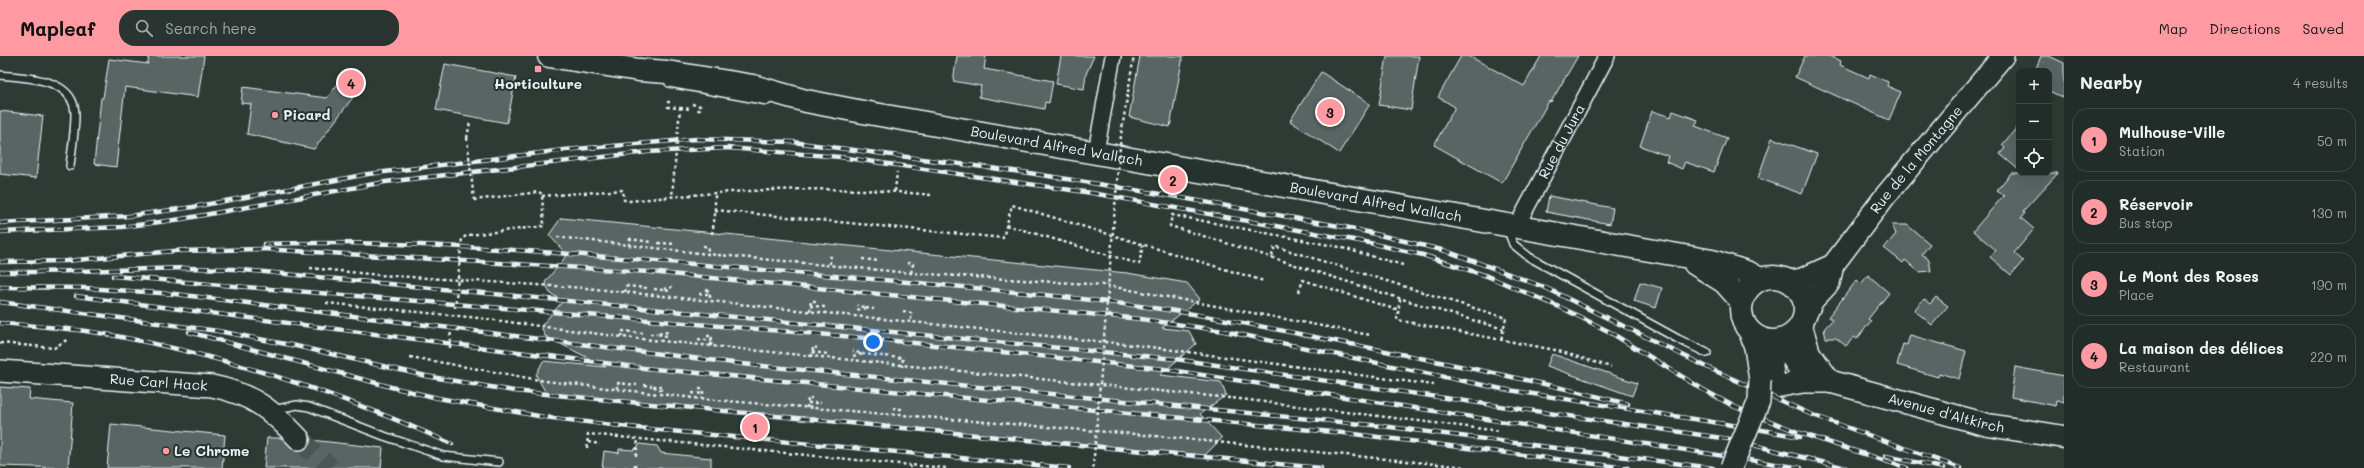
<!DOCTYPE html>
<meta charset="utf-8">
<style>
body{margin:0;font-family:Mali,sans-serif;background:#2a3430;color:#f1f3f6}
.controls{position:absolute;right:12px;top:12px;display:grid;overflow:hidden;border-radius:8px;box-shadow:0 4px 16px #0002}
.controls button{width:36px;height:36px;display:grid;place-items:center;padding:0;border:0;border-bottom:1px solid #3f4845;background:#222c28;color:#f1f3f6;font:20px sans-serif}
.you{position:absolute;left:873px;top:286px;width:14px;height:14px;margin:-10px;border:3px solid #fff;border-radius:50%;background:#1a73e8;box-shadow:0 0 0 6px #1a73e833}
.badge{display:grid;place-items:center;width:26px;height:26px;border-radius:50%;background:#ff9aa2;color:#111;font-size:13px;font-weight:700}
.pin{position:absolute;translate:-50% -50%;border:2px solid #fff;box-shadow:0 1px 4px #0006}
.list{margin:0;padding:0;list-style:none}
h2{display:flex;justify-content:space-between;align-items:center;height:52px;margin:0;padding:0 16px;font-size:17px}
h2 small{font-size:13px;font-weight:400;color:#a2a7a8}
.list li{display:grid;grid-template-columns:26px 1fr auto;gap:12px;align-items:center;box-sizing:border-box;height:64px;margin:0 8px 8px;padding:0 8px;border:1px solid #3f4845;border-radius:16px}
.list b{display:block;font-size:15px;white-space:nowrap}
.list p{margin:0;font-size:13px;white-space:nowrap;color:#a2a7a8}
.list em{font-size:13px;font-style:normal;color:#a2a7a8}
.icon{flex:none;width:22px;height:22px;fill:none;stroke:currentColor;stroke-width:2;stroke-linecap:round;stroke-linejoin:round}
.map{position:relative;flex:none;width:2064px;height:412px;overflow:hidden}
header{display:flex;align-items:center;gap:24px;box-sizing:border-box;height:56px;padding:0 20px;background:#ff9aa2;color:#111}
header strong{font-size:19px}
nav{display:flex;gap:22px;margin-inline-start:auto;font-size:14px}
.search{width:280px;height:36px;background:#2a3430;display:flex;align-items:center;gap:10px;box-sizing:border-box;padding:0 14px;border-radius:16px;color:#a2a7a8;font-size:15px}
main{display:flex}
aside{flex:1;background:#222c28}
.map>svg:first-child{display:block}
.building{fill:#596563;stroke:#e8f1f8}
.lines{fill:none;stroke-linecap:round;stroke-linejoin:round}
.secondary-tunnel{stroke:#4a5652;stroke-width:21;stroke-dasharray:21 10;stroke-linecap:butt}
.lane-casing{stroke:#e8f1f8;stroke-width:10}
.street-casing{stroke:#e8f1f8;stroke-width:18}
.secondary-casing{stroke:#e8f1f8;stroke-width:24}
.primary-casing{stroke:#e8f1f8;stroke-width:25}
.path{stroke:#e8f1f8;stroke-width:2.5;stroke-dasharray:3 3;stroke-linecap:butt}
.lane{stroke:#26332d;stroke-width:7}
.street{stroke:#26332d;stroke-width:15}
.secondary{stroke:#26332d;stroke-width:21}
.primary{stroke:#26332d;stroke-width:22}
.rail-casing{stroke:#e8f1f8;stroke-width:4.5}
.rail{stroke:#26332d;stroke-width:3;stroke-dasharray:9;stroke-linecap:butt}
.secondary-bridge-casing{stroke:#e8f1f8;stroke-width:24;stroke-linecap:butt}
.path-bridge{stroke:#e8f1f8;stroke-width:2.5;stroke-dasharray:3 3;stroke-linecap:butt}
.secondary-bridge{stroke:#26332d;stroke-width:21}
.poi-dot{fill:#ff9aa2;stroke:#26332d;stroke-width:1.5}
.labels{text-anchor:middle;stroke-width:4;stroke-linejoin:round;paint-order:stroke}
.poi-label{font-size:14px;font-weight:bold;fill:#e8f1f8;stroke:#26332d;text-anchor:start}
.street-label{font-size:14px;fill:#e8f1f8;stroke:#26332d}
</style>
<header>
<strong>Mapleaf</strong>
<div class="search"><svg class="icon" aria-label="search" viewBox="0 0 24 24"><circle cx="10" cy="10" r="6"/><path d="M15 15l6 6"/></svg>Search here</div>
<nav><a>Map</a><a>Directions</a><a>Saved</a></nav>
</header>
<main>
<div class="map">
<svg width="2064" height="412" viewBox="0 0 2064 412">
<rect width="100%" height="100%" fill="#2e3b35"/>
<filter id="ink" filterUnits="userSpaceOnUse"><feTurbulence type="fractalNoise" baseFrequency=".025" numOctaves="2"/><feDisplacementMap in="SourceGraphic" scale="8" xChannelSelector="R" yChannelSelector="G"/><feConvolveMatrix kernelMatrix="1 2 1 2 8 2 1 2 1" color-interpolation-filters="sRGB"/></filter>
<g filter="url(#ink)">
<path class="building" d="M149,0H204L198,41L125,31L116,111L94,108L101,42H103L109,3L148,8Z
M957,0H986L984,13L1053,25L1049,47L1045,46L1044,53L979,41L981,30L953,25Z
M1061,0H1094L1086,18L1084,33L1056,28Z
M1140,0H1183L1170,71L1129,61Z
M1387,0H1419L1411,54L1379,49Z
M1461,0H1469L1524,30L1541,0H1578L1551,46L1549,45L1502,127L1434,89L1455,51L1438,41Z
M1805,0H1830L1841,5L1840,9L1869,22L1870,18L1888,26L1887,30L1901,36L1889,64L1795,21Z
M2041,0H2049L2064,7V42L2049,35V15H2035Z
M445,8L516,21L507,67L436,54Z
M347,16L363,28L314,93L247,78L251,48L241,47L243,31L327,42Z
M1321,16L1370,48L1339,97L1290,65Z
M0,55L43,60L36,122L0,118Z
M1652,55L1671,61L1673,55L1698,64L1695,70L1727,82L1714,116L1685,106L1682,113L1666,106L1668,100L1640,90Z
M2019,69V114L2000,98L2005,92L2002,89Z
M1772,82L1817,98L1802,138L1758,122Z
M2011,117H2058L2023,155L2025,157L2021,162L2034,173L2014,197L2023,205L2011,219L1990,201L1996,194L1973,175L2004,139L1997,134Z
M1549,140L1613,152L1610,168L1546,156Z
M561,162L1127,217L1187,227L1200,243L1162,272L1189,275L1196,288L1160,319L1221,326L1226,339L1200,358L1222,382L1205,399L546,337L536,319L543,305L606,311L545,280L541,270L563,245L550,237L545,226L567,199L549,179Z
M1892,169H1907L1930,188L1922,198L1929,204L1931,215L1919,216L1905,204L1903,207L1884,192L1896,178Z
M1868,219L1889,237L1868,263L1871,265L1857,283L1854,281L1846,290L1836,282H1826L1824,273L1832,264L1828,261L1857,224L1861,228Z
M1640,226L1662,232L1656,252L1634,245Z
M1936,241L1948,250L1932,269L1914,254L1924,243L1930,248Z
M1910,279L1966,295L1959,323L1939,317L1938,321L1897,309L1903,288L1907,289Z
M1552,298L1637,327L1632,340L1547,310Z
M2015,311L2064,320V346L2057,345L2056,350L2011,341Z
M0,331L30,333L29,343L73,347L68,412L0,410Z
M111,368L225,379L222,412H107Z
M267,382H282L296,395L307,392L311,384L383,392L381,412H264Z
M640,388L657,390L661,397L711,402V412H602L604,395L619,397V393L634,394Z"/>
<g class="lines">
<path class="secondary-tunnel" d="M299,383L330,412"/>
<g class="lane-casing">
<path id="lane" d="M0,19C25,22 74,21 75,58C75,75 72,93 70,110
M669,27L767,45L772,42
M1507,172L1513,188L1529,201L1678,283L1707,297
M273,354L297,349L309,351L384,380L443,400L499,406"/>
</g>
<g class="street-casing">
<g id="street">
<path d="M1096,96L1113,0"/>
<path id="s1" d="M1519,171L1521,162L1607,0"/>
</g>
</g>
<g class="secondary-casing">
<g id="secondary">
<path d="M1790,225L1802,223L1833,209"/>
<path id="s2" d="M1805,260L1813,244L1829,227L1833,209L1886,139L2003,0"/>
<path d="M1749,274L1755,291L1760,324"/>
<path d="M1774,285L1772,311L1775,331L1803,326H1825"/>
<path id="s3" d="M0,315L212,330C252,338 272,354 299,383"/>
</g>
</g>
<g class="primary-casing">
<g id="primary">
<path id="s4" d="M549,0L639,14L667,16L753,30L806,45L863,56L1712,205L1749,217L1760,223"/>
<path d="M1695,208L1724,226L1742,246"/>
<circle cx="1773" cy="253" r="32"/>
<path d="M1801,270L1809,297L1830,326"/>
<path id="s5" d="M1783,284L1787,293L1803,318L1988,369L2064,381"/>
</g>
</g>
<path class="path" d="M1127,42L1134,0
M692,48L700,50V54H697
M680,52L692,53
M467,82L470,66
M895,135L897,116
M542,140L623,134L624,144L630,145C731,134 829,128 931,139
M715,154L1003,182L1012,149L1264,225
M1006,169L1139,208L1143,189
M712,178L715,159V137
M557,181L708,198L911,217L1104,229L1370,279
M658,187L676,188
M629,190L630,183L651,186
M703,190L708,191V198
M1277,191L1506,262L1501,284
M1272,200L1275,190
M862,203L879,205
M907,207L913,208L911,217
M830,208V201H835
M1403,209L1339,191L1172,159L1170,170C1282,203 1391,242 1504,273
M310,212L379,219L586,232L710,245L1143,290L1434,329
M654,233L671,235
M664,233L672,231
M706,234L710,235V238
M625,236L626,230L647,232
M1299,236L1303,224L1394,253L1398,252
M699,238H710V245
M1400,243L1397,264L1555,294L1611,311
M326,247L479,262L622,281L1240,343L1500,375
M810,250L827,251
M455,252L462,182L469,179L544,170L542,138L539,136L474,144
M866,252L874,253
M857,254L866,252L857,249
M810,255L811,245H818
M903,255L911,257V266
M650,278H657
M667,280L657,278L668,276
M707,280H712L711,290
M622,281V275L643,277
M698,283L712,285
M0,287L54,292L68,283
M450,292L451,268
M812,296L828,298
M862,298L903,302L902,311
M853,300L862,298L853,295
M410,301L545,325L703,343L1146,379L1466,411
M812,301L813,291L817,292
M644,329L652,330
M617,333V327L637,329
M699,333H703V343
M662,334L652,330H662
M692,337L703,338
M808,347H821
M807,352L808,342H812
M893,352L901,353L900,360
M588,386L600,388
M587,392L588,378L910,409
M636,400L638,383
M635,411V407
M626,412V410
M910,412V409L946,412"/>
<use href="#lane" class="lane"/>
<use href="#street" class="street"/>
<use href="#secondary" class="secondary"/>
<use href="#primary" class="primary"/>
<g class="rail-casing">
<path id="rail" d="M0,167L129,160L193,151L368,118L564,94L696,83L793,86L1029,117L1160,138L1350,172L1446,195L1544,231L1711,313L1810,358L1960,412
M0,176L122,171L182,163L385,126L647,96L728,92L840,101L1092,137L1365,186L1423,199L1487,220L1564,253L1608,275L1702,333L1735,351L1800,377L1907,412
M264,188C424,183 582,199 740,212C876,224 1012,233 1147,251C1208,259 1269,272 1330,284C1430,304 1529,323 1628,348
M180,195L262,193L649,216L1141,263L1224,275L1502,333L1757,373L1800,381
M0,206L66,205L185,194
M0,216H41
M37,216L187,212L233,213L1175,303L1729,383L1846,412
M113,220L866,282L1164,313L1801,412
M0,231L85,232L175,238L742,308L1382,370L1713,412
M76,240L644,312L1354,378L1628,412
M0,246L218,275L296,290L426,320L514,335L1321,412
M0,267C37,270 74,272 111,279C230,301 343,339 452,388
M189,276L391,331L438,342L544,361L638,372L1069,412
M1886,400L1943,412"/>
</g>
<use href="#rail" class="rail"/>
<g class="secondary-bridge-casing">
<path id="secondary-bridge" d="M1731,412L1759,345L1760,324"/>
</g>
<path class="path-bridge" d="M670,46H668V51L680,52L672,140
M467,82L474,144
M1093,412L1121,79L1127,42"/>
<use href="#secondary-bridge" class="secondary-bridge"/>
</g>
</g>
<g class="poi-dot">
<rect x="534" y="9" width="8" height="8" rx="2"/>
<circle cx="275" cy="59" r="4"/>
<circle cx="166" cy="395" r="4"/>
</g>
<g class="labels">
<g class="poi-label">
<text x="538" y="33" text-anchor="middle">Horticulture</text>
<text x="283" y="64">Picard</text>
<text x="174" y="400">Le Chrome</text>
</g>
<g class="street-label">
<text dy="5" stroke="none"><textPath href="#s1" startOffset="96">Rue du Jura</textPath></text>
<text dy="5" stroke="none"><textPath href="#s4" startOffset="516">Boulevard Alfred Wallach</textPath></text>
<text dy="5" stroke="none"><textPath href="#s2" startOffset="194">Rue de la Montagne</textPath></text>
<text dy="5" stroke="none"><textPath href="#s4" startOffset="840">Boulevard Alfred Wallach</textPath></text>
<text dy="5" stroke="none"><textPath href="#s3" startOffset="159">Rue Carl Hack</textPath></text>
<text dy="5" stroke="none"><textPath href="#s5" startOffset="188">Avenue d'Altkirch</textPath></text>
</g>
</g>
</svg>
<div class="controls">
<button>+</button>
<button>−</button>
<button><svg class="icon" aria-label="locate" viewBox="0 0 24 24"><circle cx="12" cy="12" r="6"/><path d="M12 2v4M12 18v4M2 12h4M18 12h4"/></svg></button>
</div>
<div class="you"></div>
<div class="pin badge" style="left:755px;top:371px">1</div>
<div class="pin badge" style="left:1173px;top:124px">2</div>
<div class="pin badge" style="left:1330px;top:56px">3</div>
<div class="pin badge" style="left:351px;top:27px">4</div>
</div>
<aside>
<h2>Nearby<small>4 results</small></h2>
<ul class="list">
<li><span class="badge">1</span><div><b>Mulhouse-Ville</b><p>Station</p></div><em>50 m</em></li>
<li><span class="badge">2</span><div><b>Réservoir</b><p>Bus stop</p></div><em>130 m</em></li>
<li><span class="badge">3</span><div><b>Le Mont des Roses</b><p>Place</p></div><em>190 m</em></li>
<li><span class="badge">4</span><div><b>La maison des délices</b><p>Restaurant</p></div><em>220 m</em></li>
</ul>
</aside>
</main>
